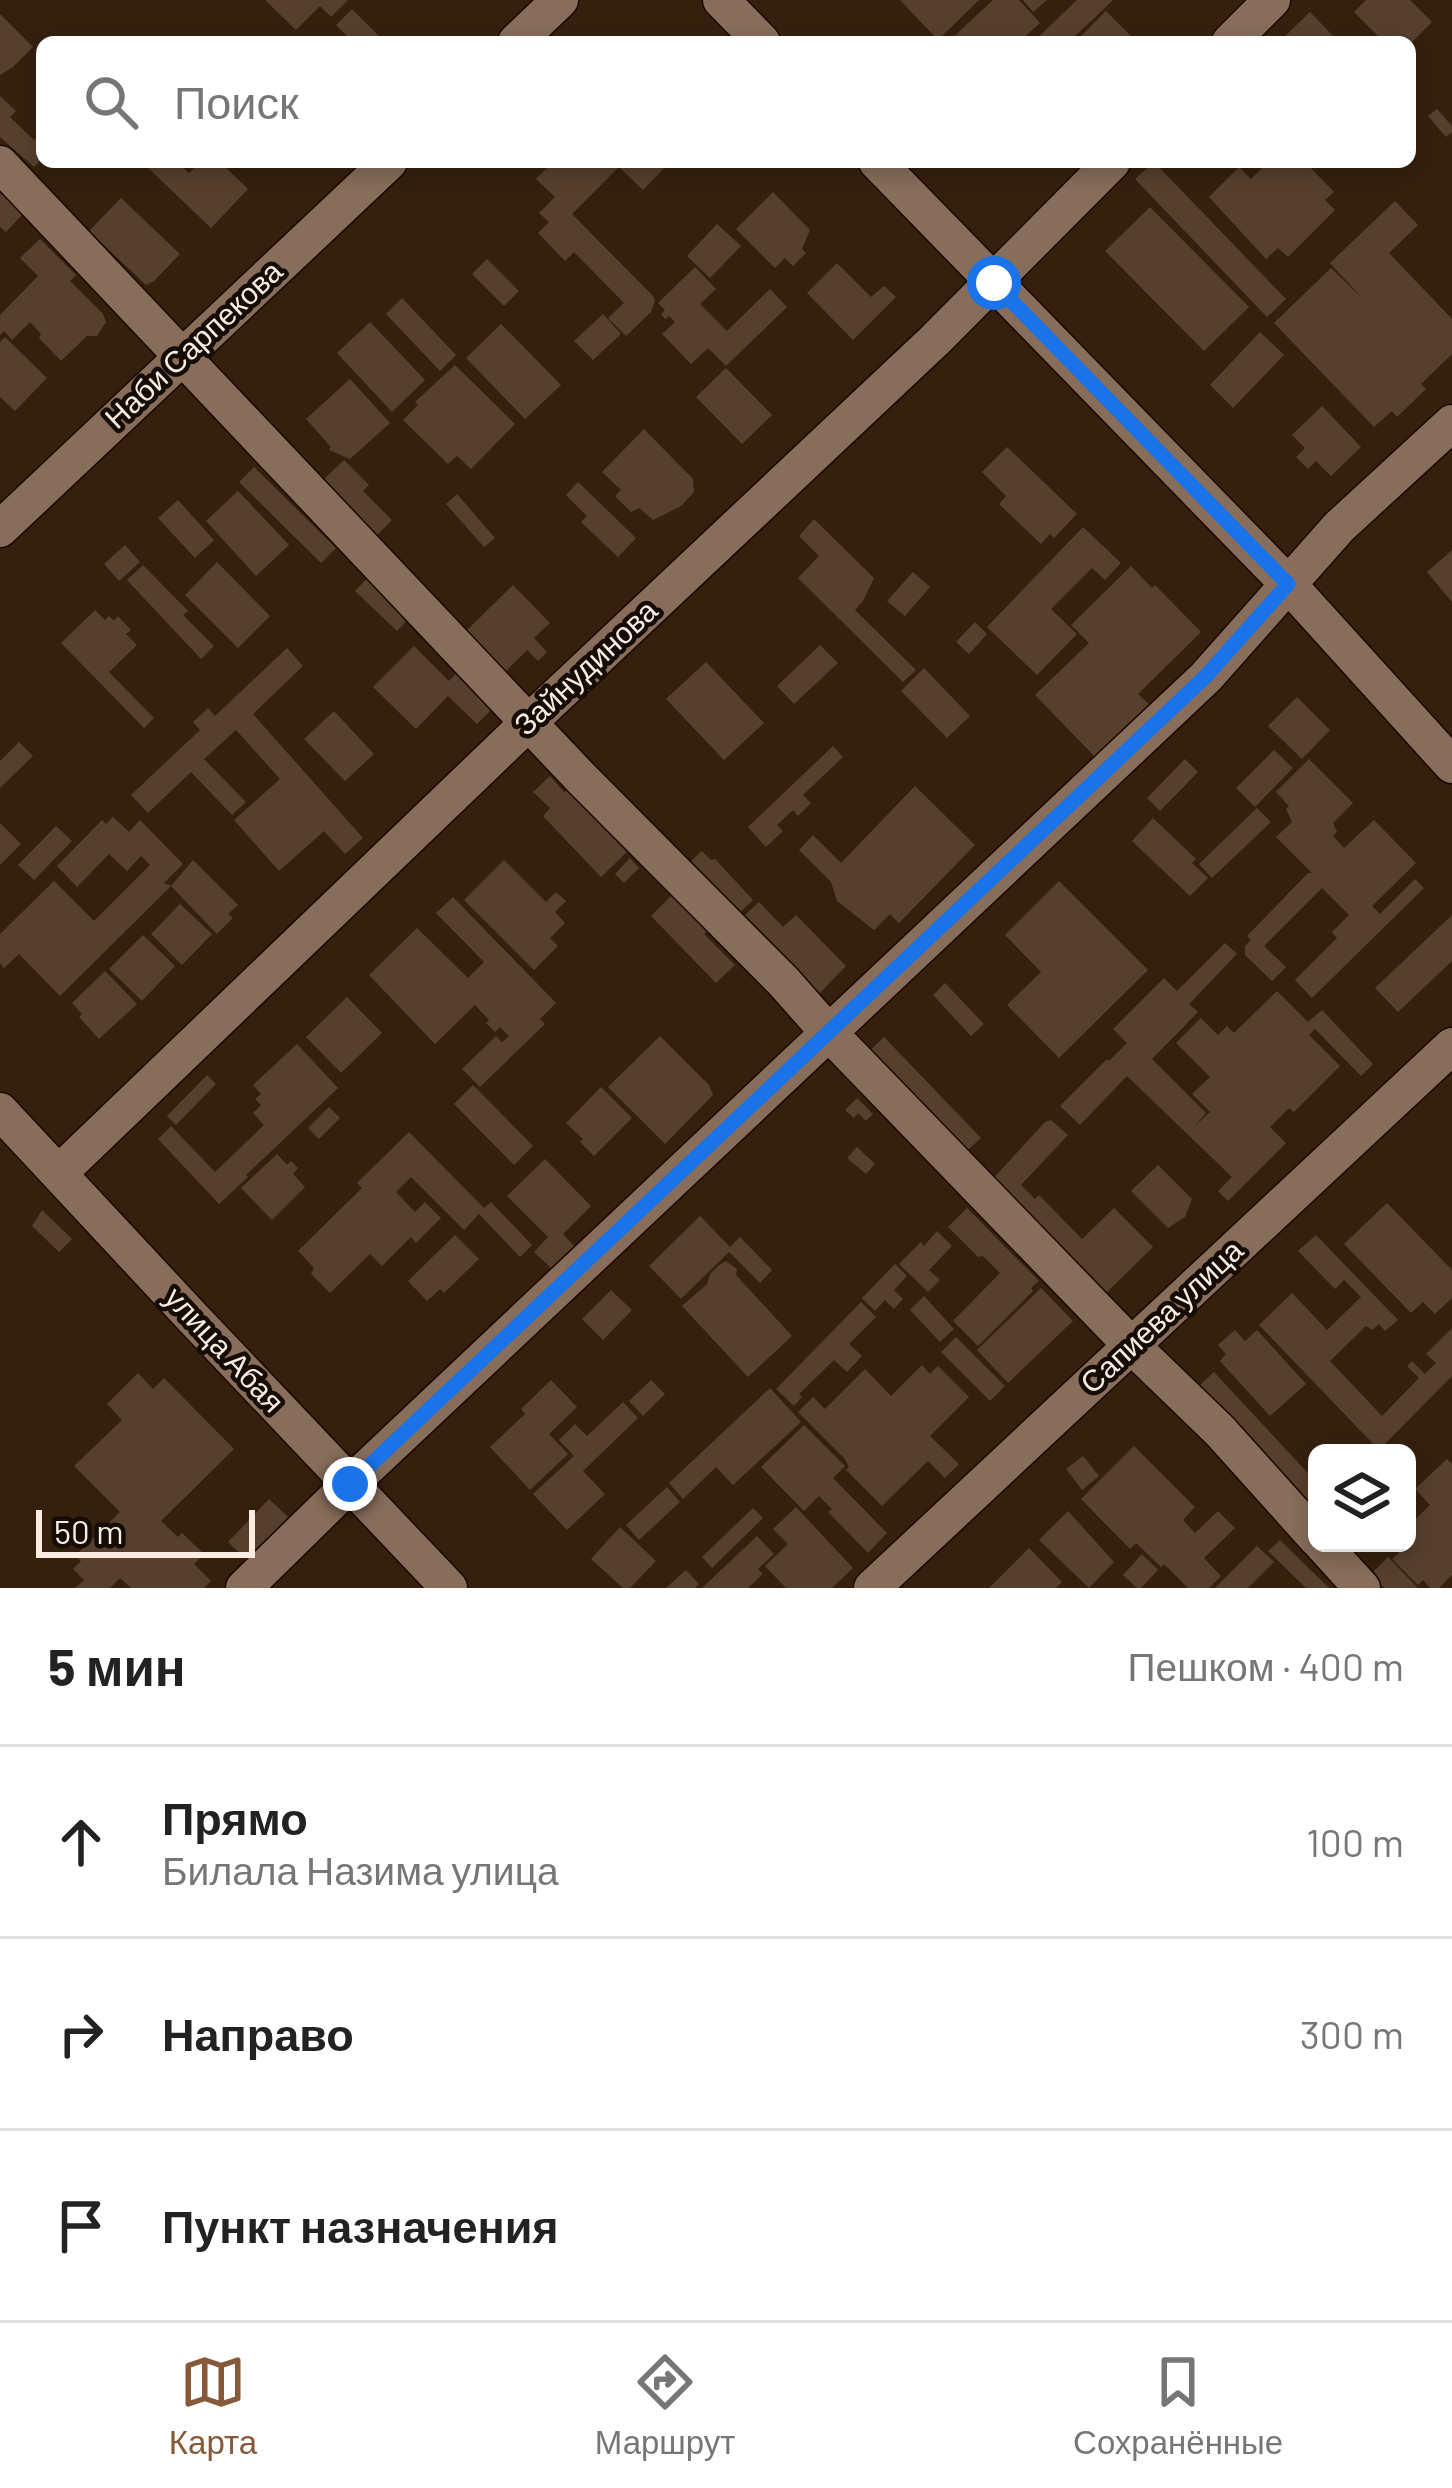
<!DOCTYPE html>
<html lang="ru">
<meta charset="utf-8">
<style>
body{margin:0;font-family:Barlow,sans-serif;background:#f6f6f6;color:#222}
.controls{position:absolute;right:36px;bottom:36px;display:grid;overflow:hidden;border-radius:18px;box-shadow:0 6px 18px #0003}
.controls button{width:108px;height:108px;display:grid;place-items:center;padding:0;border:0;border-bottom:3px solid #e0e0e0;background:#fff;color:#222;font:60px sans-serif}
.scale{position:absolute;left:36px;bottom:30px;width:219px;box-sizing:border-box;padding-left:12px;border:6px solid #fbece1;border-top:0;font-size:33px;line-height:42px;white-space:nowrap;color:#fbece1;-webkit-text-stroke:9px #150c05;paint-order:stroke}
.stop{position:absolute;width:36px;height:36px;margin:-27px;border:9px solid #1a73e8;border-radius:50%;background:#fff}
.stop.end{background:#1a73e8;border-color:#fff;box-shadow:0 3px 12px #0008}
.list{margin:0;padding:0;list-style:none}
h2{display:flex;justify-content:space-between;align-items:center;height:156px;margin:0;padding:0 48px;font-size:51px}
h2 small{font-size:39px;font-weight:400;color:#767676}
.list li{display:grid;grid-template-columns:78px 1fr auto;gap:36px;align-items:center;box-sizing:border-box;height:192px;padding:0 48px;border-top:3px solid #e0e0e0}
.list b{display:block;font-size:45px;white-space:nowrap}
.list p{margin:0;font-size:39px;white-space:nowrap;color:#767676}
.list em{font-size:39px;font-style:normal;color:#767676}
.icon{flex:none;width:66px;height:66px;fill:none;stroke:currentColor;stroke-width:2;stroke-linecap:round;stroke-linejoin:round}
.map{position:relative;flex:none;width:1452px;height:1588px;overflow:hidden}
.search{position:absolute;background:#fff;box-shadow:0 6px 18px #0003;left:36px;right:36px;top:36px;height:132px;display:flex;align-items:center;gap:30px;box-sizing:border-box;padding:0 42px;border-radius:18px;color:#767676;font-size:45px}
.sheet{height:732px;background:#fff}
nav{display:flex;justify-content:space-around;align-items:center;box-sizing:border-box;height:168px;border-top:3px solid #e0e0e0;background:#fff;font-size:33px;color:#767676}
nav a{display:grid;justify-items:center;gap:6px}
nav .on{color:#85593a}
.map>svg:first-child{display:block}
.building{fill:#573f2d}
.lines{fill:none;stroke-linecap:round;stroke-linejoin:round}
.minor-casing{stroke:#1c0800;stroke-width:39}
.minor{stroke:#876d5a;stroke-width:36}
.route{stroke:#1a73e8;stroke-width:15}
.labels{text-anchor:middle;stroke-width:9;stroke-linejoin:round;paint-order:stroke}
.street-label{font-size:30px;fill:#fbece1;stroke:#150c05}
</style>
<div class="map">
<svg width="1452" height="1588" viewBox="0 0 1452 1588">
<rect width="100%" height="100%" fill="#35200e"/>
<path class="building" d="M265,0H348L331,17L320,6L296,30Z
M900,0H979L938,40Z
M993,0H1019L1040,23L1019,42H948Z
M1023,0H1047L1033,12Z
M1077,0H1113L1069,42H1033Z
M1366,0H1410L1432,22L1412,42H1384L1354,12Z
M352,9L385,42H353L336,25Z
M1106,11L1137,42H1075Z
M1310,12L1339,42H1279Z
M0,14L33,47L13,67L0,75Z
M0,96L16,111L10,117L34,140L42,131V159L34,167L0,137Z
M1437,109L1452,126V132L1446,137L1428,116Z
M142,162H177L189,173L200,162H207L214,168L220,162L248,189L211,228Z
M553,162H670L643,190L619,167L572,214L653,296L655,301L651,312L626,336L608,318L624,303L574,252L565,261L538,233L549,222L539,213L555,197L536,179Z
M1154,162L1286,299L1267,317L1135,179Z
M1268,162H1305L1334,192L1325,200L1335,210L1288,257L1278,248L1266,259L1209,197L1239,167L1251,179Z
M773,192L810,230L802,249L806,253L793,266L785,258L775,268L736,229Z
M0,193L23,214L6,232L0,227Z
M121,198L180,254L154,281L146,285L89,231Z
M1395,201L1418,225L1389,253L1452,319V354L1421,384L1426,389L1397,417L1392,411L1374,427L1274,323L1331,268L1364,300L1330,263Z
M1150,207L1249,307L1204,351L1105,251Z
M717,224L741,246L710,278L687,256Z
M40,239L76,275L70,281L103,314L106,322L97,336H87L61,361L39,338L41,334L30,322L12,340L4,331L0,335V315L38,276L20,258Z
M487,259L519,291L504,306L472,274Z
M837,263L871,297L884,286L896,297L853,340L807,293Z
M695,267L716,289L700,304L727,331L770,289L787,307L726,366L708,348L691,364L662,334L675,322L669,316L665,319L661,314L665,310L658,303Z
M402,298L456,355L440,371L386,314Z
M603,314L621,334L593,360L574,341Z
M370,322L425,380L392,412L337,353Z
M501,324L561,385L525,419L466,358Z
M1260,332L1284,355L1233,408L1210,385Z
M5,337L47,378L15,411L0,397V342Z
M455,365L515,424L471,469L457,456L448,464L403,420L418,405L415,402Z
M726,368L772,415L742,444L696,397Z
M350,379L390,423L350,459L329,450L331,447L306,419Z
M1322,406L1361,447L1331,476L1316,461L1308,469L1296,457L1305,448L1292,435Z
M644,429L693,479L694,492L681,506L653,520L639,508L631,512L615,496L621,490L602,472Z
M1007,447L1077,514L1054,538L1050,534L1041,544L999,504L1006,496L982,472Z
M344,460L369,485L363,491L392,520L377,535L323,480Z
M254,467L336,548L321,563L239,482Z
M578,482L636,538L618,557L581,522L587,516L566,495Z
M238,491L289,545L256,576L206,521Z
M457,494L495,538L484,547L446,504Z
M178,500L214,540L195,558L158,518Z
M814,519L874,578L863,601L855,610L916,670L903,682L798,578L819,556L799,536Z
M1083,527L1121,563L1105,580L1092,568L1051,609L1077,634L1037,675L987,627Z
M125,545L140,562L119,581L104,564Z
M1452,550V602L1427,572Z
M217,562L270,616L238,648L185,595Z
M143,565L188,611L183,615L214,646L201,659L127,580Z
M1131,566L1152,588L1155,585L1201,632L1138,694L1151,706L1097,759L1035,695L1089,643L1071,625Z
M373,572L415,612L397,631L355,591Z
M913,572L930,587L905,616L887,601Z
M513,585L550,623L534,638L547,652L538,661L527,650L503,674L464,633Z
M95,610L105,620L109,616L114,621L118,616L131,630L126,634L137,645L109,672L154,718L144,728L61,643Z
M975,622L987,634L969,654L956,642Z
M820,645L838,663L794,704L777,686Z
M414,646L449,681L461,668L497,704L477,724L448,696L416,729L373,687Z
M287,648L303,666L253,714L363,838L345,854L324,831L279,871L234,820L280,779L236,730L204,759L246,802L232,815L191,772L148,813L131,795L200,730L193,722L208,708L215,716Z
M706,662L764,723L724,760L666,699Z
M924,668L970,716L947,738L901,691Z
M1297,697L1330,730L1302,759L1268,726Z
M334,711L374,754L345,781L304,739Z
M19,742L33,756L0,788V761Z
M833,746L843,757L803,795L811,803L798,816L793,810L777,825L783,831L766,847L748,827Z
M1274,750L1293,768L1255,807L1236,788Z
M1185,759L1198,772L1160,811L1147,798Z
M1309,759L1353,803L1333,823L1337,832L1333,836L1344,848L1374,820L1416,863L1372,906L1380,914L1415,879L1424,888L1312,998L1295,980L1337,938L1332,932L1349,915L1322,888L1264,946L1286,967L1272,981L1245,955V946L1251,940L1247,936L1308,873H1312L1276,837L1292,822L1286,809L1289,806L1276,792Z
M550,776L564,792L568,790L627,852L601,877L543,816L550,808L533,792Z
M915,786L975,845L899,923L890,914L874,930L837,901L831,882L799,850L813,835L841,863Z
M1257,808L1271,822L1212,878L1199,864Z
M113,817L129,832L140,820L183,864L164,883L171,886L193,860L238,905L228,914L233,918L217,934L171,886L60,996L19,954L4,968L0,963V934L54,881L94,921L150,865L141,856L127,871L109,854L77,887L57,866L102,820L106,824Z
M1153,818L1196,859L1192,863L1208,878L1190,896L1132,841Z
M0,823L21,844L0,865Z
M56,826L72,841L34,880L18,865Z
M702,851L711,860L715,859L753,900L739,913L690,862Z
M630,858L639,868L624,883L615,874Z
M504,860L546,902L556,892L566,901L555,912L565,923L550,938L558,946L534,970L464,900Z
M1059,881L1148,970L1059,1058L1007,1005L1041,972L1005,935Z
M671,896L679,903L685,897L713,926L704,934L735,965L716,983L651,916Z
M453,897L556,1003L540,1019L545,1024L480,1087L462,1069L496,1036L502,1042L509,1036L500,1027L495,1032L486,1023L489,1020L475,1005L435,1044L369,975L417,928L468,978L484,962L436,913Z
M759,902L783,927L796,915L846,966L816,997L741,919Z
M180,904L212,934L182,965L151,934Z
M1452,915V961L1398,1012L1375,988Z
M143,935L175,966L142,1001L109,969Z
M1225,943L1237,954L1189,1004L1198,1012L1152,1059L1206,1113L1194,1127L1210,1112L1192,1094L1210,1077L1176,1043L1201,1018L1218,1035L1227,1026L1234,1033L1277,991L1308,1022L1322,1010L1373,1064L1361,1076L1315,1029L1309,1035L1340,1066L1294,1112L1289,1108L1270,1127L1286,1143L1228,1201L1218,1191L1232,1177L1127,1076L1080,1125L1060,1106L1107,1059L1109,1061L1127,1043L1113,1029L1164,978L1177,991Z
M105,971L137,1004L99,1039L79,1017L82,1014L72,1003Z
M945,983L984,1024L971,1036L933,995Z
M347,997L382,1033L341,1073L306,1037Z
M660,1036L709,1085L713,1095L665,1144L608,1087Z
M884,1037L981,1138L961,1156L865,1055Z
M297,1044L338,1088L246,1175L248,1177L219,1204L158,1139L171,1126L215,1172L264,1125L253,1113L261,1105L255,1099L261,1094L253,1085Z
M207,1075L216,1084L176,1125L167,1116Z
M473,1085L533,1146L514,1165L454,1104Z
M601,1087L632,1118L594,1156L580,1142L583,1139L566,1123Z
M857,1098L873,1114L866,1121L858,1113L854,1118L845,1110Z
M329,1107L340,1118L319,1139L308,1128Z
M1051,1120L1068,1135L1021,1185L1035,1199L1039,1195L1082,1239L1114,1208L1153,1247L1102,1297L989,1183L1045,1122Z
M409,1132L484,1208L491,1202L532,1245L520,1257L479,1214L464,1230L411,1177L396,1192L415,1212L425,1202L441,1218L416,1243L411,1237L382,1266L370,1254L330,1293L311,1274L314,1268L298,1251L362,1188L357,1183Z
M857,1147L875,1164L866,1174L847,1158Z
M277,1154L287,1165L291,1161L298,1168L293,1174L305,1187L272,1220L241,1188Z
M545,1159L591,1206L563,1234L574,1246L551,1268L534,1252L548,1237L507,1196Z
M1158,1165L1192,1199L1185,1217L1168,1228L1131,1191Z
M1387,1203L1452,1270V1298L1435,1314L1423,1302L1411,1313L1344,1244Z
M967,1208L1039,1281L1031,1288L1033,1291L978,1346L953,1321L1000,1273L983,1256L978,1257L948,1227Z
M42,1210L72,1239L59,1252L32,1226Z
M700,1216L730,1247L740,1237L772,1270L760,1283L729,1252L681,1299L649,1266Z
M937,1231L952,1246L929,1270L940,1280L928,1292L899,1264L921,1242L924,1246Z
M455,1235L479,1259L444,1293L440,1289L427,1301L408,1281Z
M1316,1235L1398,1320L1385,1331L1379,1324L1372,1330L1366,1326L1330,1361L1382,1416L1419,1378L1407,1366L1412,1361L1425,1374L1436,1363L1426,1354L1452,1328V1376L1379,1450L1259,1325L1292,1293L1327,1330L1361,1297L1344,1280L1335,1289L1298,1251Z
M726,1261L737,1269L736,1275L792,1336L748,1377L682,1306L707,1284L710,1274L719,1265Z
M895,1264L907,1276L894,1290L903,1299L894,1309L885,1300L875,1311L862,1298Z
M1041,1288L1073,1321L1008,1383L977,1350Z
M611,1290L632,1310L603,1340L582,1319Z
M924,1296L954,1329L940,1342L910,1310Z
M861,1302L876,1317L849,1344L862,1356L847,1372L834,1360L799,1394L802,1397L794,1406L776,1389Z
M1235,1330L1245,1341L1257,1330L1306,1384L1270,1416L1220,1361L1226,1354L1218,1345Z
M956,1337L1005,1386L990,1401L941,1352Z
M922,1365L930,1374L938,1366L969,1397L930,1436L959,1464L945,1478L928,1461L882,1506L846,1470L849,1467L844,1458L798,1412L813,1397L825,1409L865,1369L891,1396Z
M1214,1372L1317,1483V1517L1200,1385Z
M138,1373L153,1389L164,1378L234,1449L161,1521L178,1537L182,1533L204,1554L194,1564L211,1581L204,1588H131L120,1578L110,1588H75L84,1580L73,1569L81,1561L75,1556L120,1512L74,1466L122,1420L107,1404Z
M551,1380L577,1407L549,1434L568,1454L530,1490L490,1447L525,1414L521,1409Z
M651,1380L665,1394L643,1416L629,1401Z
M770,1388L801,1422L733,1485L716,1467L683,1499L669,1483Z
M623,1402L638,1418L583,1471L605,1494L567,1530L533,1494L574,1456L559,1440L575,1424L587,1436Z
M804,1425L845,1466L833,1478L887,1533L868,1553L828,1512L832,1509L819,1496L804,1511L761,1467Z
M1134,1446L1195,1507L1183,1520L1195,1533L1218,1511L1235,1528L1204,1558L1221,1576L1209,1588H1188L1164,1564L1161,1567L1136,1543L1130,1549L1081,1499Z
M1083,1456L1099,1476L1082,1490L1066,1469Z
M1447,1459L1452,1464V1575L1439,1588H1430L1423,1580L1418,1585L1392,1559L1399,1553L1390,1543H1407V1527L1430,1505L1415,1489Z
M667,1487L680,1502L639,1540L626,1525Z
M269,1499L288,1517L247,1560L228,1542Z
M796,1507L853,1568L832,1588H786L765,1566L788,1544L773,1529Z
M753,1508L763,1518L712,1568L702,1557Z
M1068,1511L1114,1562L1089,1588L1039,1540Z
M620,1527L656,1561L630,1588H623L591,1559Z
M757,1536L774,1554L758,1569L763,1574L748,1588H702Z
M1280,1540L1329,1588H1306L1268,1551Z
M1257,1546L1274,1562L1248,1588H1215Z
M1029,1548L1062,1582L1056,1588H989Z
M1142,1554L1158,1570L1141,1588H1137L1123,1575Z
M1388,1557L1418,1588H1384L1371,1574Z
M686,1570L699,1584L695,1588H666Z"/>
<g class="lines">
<g class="minor-casing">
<path id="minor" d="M721,0L762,42
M516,42L560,0
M1230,42L1272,0
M877,162L1288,584L1452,765
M0,164L580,777L783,981L828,1032L1132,1346L1220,1431L1317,1539
M0,529L389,162
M0,1111L191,1316L449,1588
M59,1173L529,722L935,340L1112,162
M1321,1543L1362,1588
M244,1588L350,1484L1206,677L1339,527L1452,423
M872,1588L1452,1046"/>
</g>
<use href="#minor" class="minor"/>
</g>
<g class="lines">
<path class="route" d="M350,1484L1206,676L1288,584L994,283"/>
</g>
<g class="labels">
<g class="street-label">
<text transform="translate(194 345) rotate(-43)" y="10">Наби Сарпекова</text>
<text transform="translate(586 668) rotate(-43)" y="10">Зайнудинова</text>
<text transform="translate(1162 1317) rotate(-43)" y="10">Сапиева улица</text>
<text transform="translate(224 1350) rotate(47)" y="10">улица Абая</text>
</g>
</g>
</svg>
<div class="controls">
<button><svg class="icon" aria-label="layers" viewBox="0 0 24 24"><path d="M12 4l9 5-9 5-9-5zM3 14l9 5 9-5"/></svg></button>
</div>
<div class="scale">50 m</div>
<div class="stop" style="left:994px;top:283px"></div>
<div class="stop end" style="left:350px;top:1484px"></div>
<div class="search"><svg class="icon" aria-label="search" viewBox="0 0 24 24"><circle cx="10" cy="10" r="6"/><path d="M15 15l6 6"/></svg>Поиск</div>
</div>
<section class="sheet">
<h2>5 мин<small>Пешком · 400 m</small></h2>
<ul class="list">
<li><svg class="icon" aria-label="ahead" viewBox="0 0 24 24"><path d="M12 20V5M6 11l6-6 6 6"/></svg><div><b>Прямо</b><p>Билала Назима улица</p></div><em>100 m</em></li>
<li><svg class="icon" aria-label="right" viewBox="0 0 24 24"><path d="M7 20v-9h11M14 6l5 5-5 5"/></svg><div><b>Направо</b></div><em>300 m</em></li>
<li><svg class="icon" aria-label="arrive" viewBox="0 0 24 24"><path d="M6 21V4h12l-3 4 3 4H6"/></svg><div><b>Пункт назначения</b></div></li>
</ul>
</section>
<nav>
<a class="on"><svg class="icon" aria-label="map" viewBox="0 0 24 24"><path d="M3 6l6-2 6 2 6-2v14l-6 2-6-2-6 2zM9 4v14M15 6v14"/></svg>Карта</a>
<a><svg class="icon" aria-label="directions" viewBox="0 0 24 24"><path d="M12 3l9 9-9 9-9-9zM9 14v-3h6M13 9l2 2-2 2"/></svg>Маршрут</a>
<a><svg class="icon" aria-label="saved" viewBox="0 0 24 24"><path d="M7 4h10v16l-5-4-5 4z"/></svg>Сохранённые</a>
</nav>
